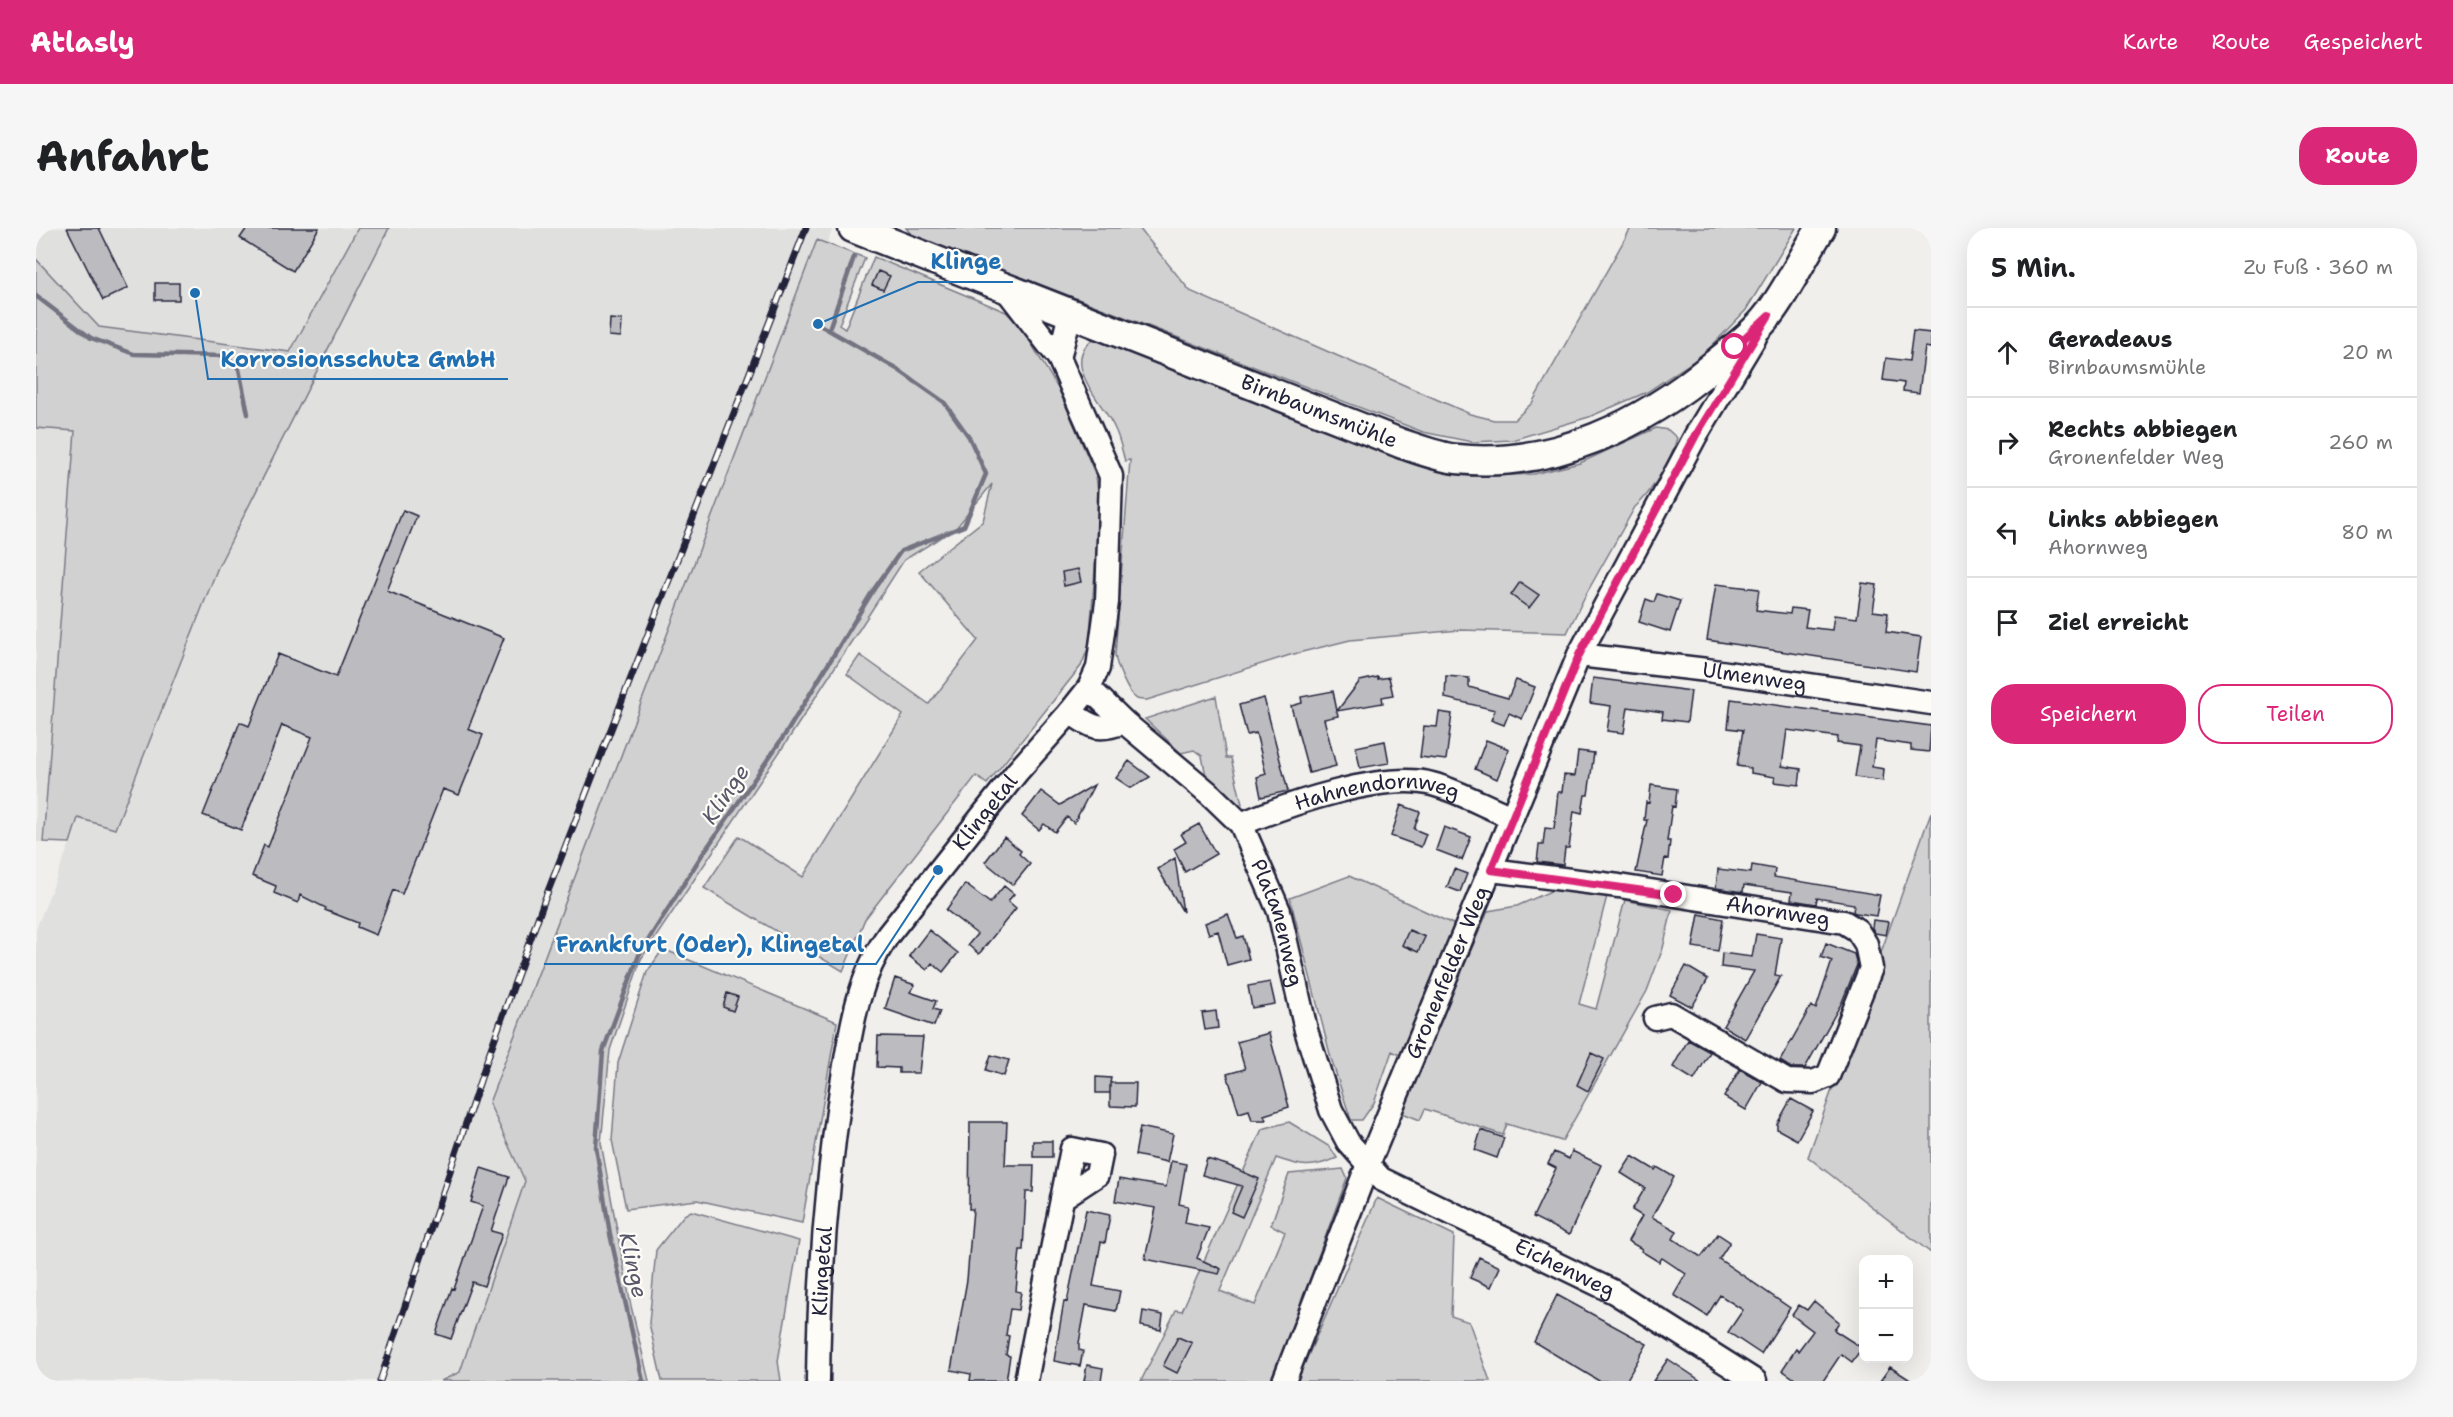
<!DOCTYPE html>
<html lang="de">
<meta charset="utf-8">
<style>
body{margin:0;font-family:"Shantell Sans",sans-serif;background:#f6f6f6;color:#202124}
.controls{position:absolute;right:18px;bottom:18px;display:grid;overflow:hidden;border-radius:12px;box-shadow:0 6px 24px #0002}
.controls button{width:54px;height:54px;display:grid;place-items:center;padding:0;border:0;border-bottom:2px solid #e0e0e0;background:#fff;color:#202124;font:30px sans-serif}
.stop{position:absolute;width:18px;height:18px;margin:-14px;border:4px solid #db2777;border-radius:50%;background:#fff}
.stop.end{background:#db2777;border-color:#fff;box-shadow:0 2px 6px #0008}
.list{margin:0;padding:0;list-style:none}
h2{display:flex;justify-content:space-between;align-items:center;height:78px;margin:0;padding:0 24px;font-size:26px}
h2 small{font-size:20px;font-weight:400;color:#757577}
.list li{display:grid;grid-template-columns:39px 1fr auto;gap:18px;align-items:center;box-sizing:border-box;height:90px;padding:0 24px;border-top:2px solid #e0e0e0}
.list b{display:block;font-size:22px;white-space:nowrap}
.list p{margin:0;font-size:20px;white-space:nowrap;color:#757577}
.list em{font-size:20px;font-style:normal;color:#757577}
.actions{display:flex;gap:12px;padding:18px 24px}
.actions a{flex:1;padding:14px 0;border:2px solid #db2777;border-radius:24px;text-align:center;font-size:21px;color:#db2777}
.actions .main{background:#db2777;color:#fff}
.icon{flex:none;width:33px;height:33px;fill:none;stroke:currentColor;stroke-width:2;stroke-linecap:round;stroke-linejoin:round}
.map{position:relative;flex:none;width:1895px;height:1153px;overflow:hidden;border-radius:24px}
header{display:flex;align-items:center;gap:36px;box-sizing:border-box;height:84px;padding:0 30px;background:#db2777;color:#fff}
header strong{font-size:28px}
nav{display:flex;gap:33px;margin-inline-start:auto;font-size:21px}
.intro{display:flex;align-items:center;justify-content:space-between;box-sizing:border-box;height:144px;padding:0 36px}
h1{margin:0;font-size:42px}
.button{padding:15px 27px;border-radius:24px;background:#db2777;color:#fff;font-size:21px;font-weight:700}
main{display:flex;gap:36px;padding:0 36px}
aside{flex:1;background:#fff;border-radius:24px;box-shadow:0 6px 24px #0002}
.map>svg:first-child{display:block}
.built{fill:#e0e0df}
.green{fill:#d2d1d1;stroke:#7a7a86;stroke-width:1.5}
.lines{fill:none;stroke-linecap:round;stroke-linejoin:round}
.stream{stroke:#737381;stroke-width:4.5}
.building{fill:#bcbcc0;stroke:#22223b;stroke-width:1.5}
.minor-casing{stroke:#22223b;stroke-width:27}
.major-casing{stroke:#22223b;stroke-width:33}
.minor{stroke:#fdfcf7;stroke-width:22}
.major{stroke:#fdfcf7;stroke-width:28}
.rail-casing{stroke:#22223b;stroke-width:7}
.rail{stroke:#fdfcf7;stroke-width:4.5;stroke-dasharray:14;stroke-linecap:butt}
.route{stroke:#db2777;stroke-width:8}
.labels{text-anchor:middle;stroke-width:4.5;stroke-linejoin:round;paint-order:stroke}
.street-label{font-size:21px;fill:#22223b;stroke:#fdfcf7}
.water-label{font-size:22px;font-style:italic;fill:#58586a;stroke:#fdfcf7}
.leader{fill:none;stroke:#1f6fb2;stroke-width:2}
.callout-dot{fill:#1f6fb2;stroke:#fdfcf7;stroke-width:2}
.callout-label{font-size:22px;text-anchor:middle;font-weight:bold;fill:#1f6fb2;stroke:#fdfcf7;stroke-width:4.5;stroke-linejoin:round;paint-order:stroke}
</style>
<header>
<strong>Atlasly</strong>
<nav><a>Karte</a><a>Route</a><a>Gespeichert</a></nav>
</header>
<div class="intro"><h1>Anfahrt</h1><a class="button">Route</a></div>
<main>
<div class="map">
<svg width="1895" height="1153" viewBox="0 0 1895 1153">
<rect width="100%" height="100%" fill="#f0efec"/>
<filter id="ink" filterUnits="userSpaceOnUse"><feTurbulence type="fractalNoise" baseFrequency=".0167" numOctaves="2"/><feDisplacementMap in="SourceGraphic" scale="12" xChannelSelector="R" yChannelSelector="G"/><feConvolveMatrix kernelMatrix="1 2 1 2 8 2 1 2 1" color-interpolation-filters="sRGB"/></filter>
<g filter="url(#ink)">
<path class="built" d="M0,0H322L254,124L63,99L0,31Z
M353,0H797L791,16L781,13L453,875L489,953L424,1144L405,1153H0V701L34,615L42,590L80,601L182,339Z
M0,200L39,202L7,614H0Z"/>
<path class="green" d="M322,0H353L182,339L79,601L42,590L34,615L7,614L39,203L0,200V31L63,99L254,124Z
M870,0H1103L1154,63L1434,186L1458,192H1478L1496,175L1595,0H1760L1710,82L1668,126L1611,164L1553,189L1476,212L1436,214L1387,204L876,7Z
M781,12L829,30L803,97L809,101L838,29L970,84L986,100L1023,162L1060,248L1064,279L1053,418L1045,438L951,556L940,548L829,691L807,743L668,660L703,608L767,649L867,487L811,446L824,427L893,476L942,412L883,343L947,293L956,256L920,300L868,332L757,504L605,731L574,822L565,915L595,1078L613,1153H405L424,1144L489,953L453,875Z
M1062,108L1378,233L1415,246L1457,248L1498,246L1544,235L1620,200L1632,202L1641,210C1636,230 1615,266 1599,279L1549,368L1531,405L1424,402L1314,412L1254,427L1111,472C1108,472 1104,472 1101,471C1092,467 1080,436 1079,427L1094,232L1089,233C1086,223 1084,211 1079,201C1068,174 1019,132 1062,108Z
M1180,468L1190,530H1195L1206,576L1200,578L1170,548L1166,528L1158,522L1145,525L1109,491Z
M1895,584V1025L1772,929Z
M1313,648L1419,697L1366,828L1356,823L1338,875L1326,892H1315L1295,830L1254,670Z
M1517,662L1571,668L1543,776L1560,781L1589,672L1636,682L1627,720L1611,763L1526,913L1471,896L1467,907L1389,881L1384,892L1364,884L1452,683L1481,678Z
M627,721L801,794L766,995L661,972L590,981L576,912L582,835L611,744Z
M1253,894L1294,919L1301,930C1275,941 1266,939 1240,930L1184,1063L1219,1077L1249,1004L1235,997L1253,946L1307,941L1311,950L1247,1124L1234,1153H1105L1140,1082L1146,1083L1226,901Z
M1341,970L1418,1007L1415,1088L1433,1094L1454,1153H1261Z
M655,983L763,1013L742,1133L745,1153H626L613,1095L620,1022L648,987Z"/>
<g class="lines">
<path class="stream" d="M0,68L55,110L98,126L190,128L203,141L212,186
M793,101L818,29
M607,1153L574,1006L560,919L567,823L603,727L664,630L752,502L838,361L865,323L928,298L950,246L933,209L908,174L861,141L782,96"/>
</g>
<path class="building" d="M31,0H63L92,60L67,72Z
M211,0H283L257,43L204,10Z
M842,43L854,48L847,62L836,57Z
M119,55H143V72H119Z
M574,91L586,92L585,109L573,108Z
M1877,103L1895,105V120L1889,119L1883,165L1867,163L1868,155L1847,152L1850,130L1873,133Z
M367,282L381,288L351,363L468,410L432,501L447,507L423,567L407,561L366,666L357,662L340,707L321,699L322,695L289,682L290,680L264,667L262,675L238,665L240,658L216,648L228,617L232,619L276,509L246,497L205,602L167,587L204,494L213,498L242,426L300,449Z
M1042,341L1045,354L1028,358L1026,344Z
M1484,354L1503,367L1493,380L1475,367Z
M1826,355L1841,357L1837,383L1852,385L1850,404L1885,409L1880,444L1671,412L1680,356L1723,361L1720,382L1754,386L1755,380L1772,382L1769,399L1796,402L1798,387L1821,390Z
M1621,366L1644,373L1634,404L1603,394L1610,371L1618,374Z
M1410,448L1433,450V459L1472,470L1480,452L1499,459L1486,491L1473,485L1468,497L1455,492L1459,482L1409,470Z
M1342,449V451L1353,449L1357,467L1346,469L1347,475L1301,483L1324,453Z
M1557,450L1655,463L1651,494L1626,491L1627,484L1592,479L1588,505L1571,503L1575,478L1554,475Z
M1297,463L1302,488L1288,491L1300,538L1273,545L1255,478L1266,475L1265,469Z
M1228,470L1252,563L1225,569L1221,549L1230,546L1220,505L1211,507L1203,477Z
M1695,471L1895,498L1893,524L1875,522V517L1840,512L1836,539L1848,541L1847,553L1819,549L1824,518L1801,515L1802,509L1751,502L1746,538L1765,541L1763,557L1738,554L1739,549L1715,545V540L1701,538L1707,502L1692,500Z
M1403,484L1416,486L1410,532L1384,529L1388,498L1401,499Z
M1450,512L1473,521L1461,551L1439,541Z
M1349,513L1353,535L1324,540L1320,519Z
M1542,523L1558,525L1552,567H1549L1546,585L1538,583L1533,620H1529L1527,637L1501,634L1503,617H1507L1509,600L1518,601L1522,564H1526L1528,547L1539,548Z
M1093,533L1114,549L1095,560L1080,550Z
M1058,557L1038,595L1031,589L1019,604L1008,596L1003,602L986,588L1005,563L1024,577Z
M1615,557L1641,561L1639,579L1636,578L1631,613H1634L1632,631L1629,630L1626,648L1600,644L1611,592H1608L1610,574L1613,575Z
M1365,577L1384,584L1378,601L1390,606L1385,619L1355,608Z
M1163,596L1180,626L1149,644L1138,621L1150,614L1145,606Z
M1408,599L1435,609L1426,632L1400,622Z
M968,609L985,623L983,626L994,636L977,657L949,634Z
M1139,630L1147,684L1122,641Z
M1716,637L1739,641L1738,649L1844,667L1840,688L1820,685L1817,684L1818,676L1781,670L1780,676L1755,672L1756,664L1708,657L1707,664L1680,660L1682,641L1715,645Z
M1418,641L1431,646L1424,664L1411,659Z
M929,656L954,675L968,658L978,666L972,673L980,680L943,726L932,717L941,706L910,682Z
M1192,686L1201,710L1207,708L1213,731L1191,737L1182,703L1173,706L1169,695Z
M1663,686L1687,691L1682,723L1657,719Z
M1837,692L1853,694L1850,707L1839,705L1836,700Z
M893,702L922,725L907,744L896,735L891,742L873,728Z
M1373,702L1389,709L1382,724L1366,717Z
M1720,706L1745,710L1739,747L1745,748L1709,811L1687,798L1718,743L1685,739L1686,725L1716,729Z
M1790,715L1818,726L1821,737L1806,774L1769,840H1755L1744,833L1775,778L1780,781L1796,733L1785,729Z
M1650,738L1672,751L1656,779L1634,767Z
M859,750L879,757L874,764L900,773L897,781L904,783L898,798L849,781Z
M1234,754L1239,776L1216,780L1212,758Z
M691,765L702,769L697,783L687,779Z
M1180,783L1182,800L1169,802L1166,785Z
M1233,805L1253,879L1228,887L1230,892H1216L1213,882L1203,885L1191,846L1209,841L1201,814Z
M842,808L887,809L883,845H863V840L841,839Z
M1652,812L1674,824L1658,852L1637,839Z
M1555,825L1568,831L1552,863L1541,857Z
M955,827L973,832L968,848L950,842Z
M1704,841L1726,854L1710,882L1688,869Z
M1060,849L1075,850L1074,855H1100L1099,879L1074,878V856V865H1060Z
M1755,871L1777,883L1761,912L1741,901V896Z
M934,894H971L969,937H998L997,964H990L987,1022H984L980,1063L985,1064L982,1082L974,1081L970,1107L973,1108L970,1127L974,1128L970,1153H934L935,1146L915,1142L931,1052L937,981H933Z
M1104,899L1137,906L1131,934L1099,927Z
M1445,902L1468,910L1461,930L1439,922Z
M997,913H1016V929H997Z
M1536,923L1565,937L1533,1007L1497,989L1520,940L1512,936L1518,924L1533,931Z
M1596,928L1619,942L1621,939L1638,949L1616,989L1641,1003L1637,1011L1665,1029L1682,1006L1694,1014L1683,1031L1754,1080L1725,1126L1692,1104L1707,1082L1684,1067L1671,1088L1638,1067L1650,1046L1626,1030L1623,1034L1605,1023L1606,1021L1592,1013L1606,988L1596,982L1609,960L1585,945Z
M1171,931L1191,937L1223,951L1206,989L1195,984L1206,958L1166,947Z
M1135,933L1150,936L1143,976L1152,978L1149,995L1173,1000L1161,1030L1185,1041L1183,1046L1109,1031L1120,980L1079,973L1083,951L1130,959Z
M445,940L473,949L455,1003L466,1006L448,1058L436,1054L415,1111L400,1106L416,1060L418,1061L447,978L435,974Z
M1050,982L1074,987L1069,1015L1065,1014L1057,1058L1084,1063L1080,1083L1050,1077L1043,1115V1122L1047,1123L1044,1138L1018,1133L1028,1073L1031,1074Z
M1443,1029L1464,1039L1455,1059L1434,1050Z
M1521,1067L1611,1116L1590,1153H1563L1498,1114Z
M1778,1073L1803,1094L1798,1102L1826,1120L1816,1134L1805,1126L1787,1153H1762L1746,1142L1760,1121L1762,1123L1777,1103L1756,1087L1763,1077L1771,1082Z
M1107,1083L1127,1087L1125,1102L1105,1098Z
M1142,1109L1156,1115L1141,1145L1127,1138Z
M1632,1131L1665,1153H1617Z
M1051,1137L1067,1140L1065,1153H1048Z
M1854,1139L1876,1153H1844Z"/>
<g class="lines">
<g class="minor-casing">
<g id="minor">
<path d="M1023,130L1034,86"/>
<path id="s1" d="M1543,427L1671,442L1895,475"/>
<path id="s2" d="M1053,460L1088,494L1175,567L1205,596L1243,683L1270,802L1295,882L1312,914L1345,951L1578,1064L1719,1153"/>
<path d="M1034,484C1057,500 1062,504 1088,494"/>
<path id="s3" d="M1205,596C1250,577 1348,543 1396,556C1423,563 1450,579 1476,589"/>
<path id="s4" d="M1455,642L1583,658L1808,694L1821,702L1830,716L1835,740L1792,848L1777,854L1751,853L1635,786L1619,790"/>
<path id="s5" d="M782,1153C783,1055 790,959 805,862C814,808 820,753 852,707L981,544L1034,484L1053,460L1062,440L1071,374L1075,248L1023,130L969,60"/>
<path d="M990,1153L1036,921L1065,927L1061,947L1026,970"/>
<path id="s6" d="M1248,1153L1331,939L1543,427L1660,207L1719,109"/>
</g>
</g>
<g class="major-casing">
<g id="major">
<path id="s7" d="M817,0L1364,215C1382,221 1402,229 1421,231C1517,241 1608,196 1679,136C1697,121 1719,105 1733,86C1752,61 1768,27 1785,0"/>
</g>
</g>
<use href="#minor" class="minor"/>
<use href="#major" class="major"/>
<g class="rail-casing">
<path id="rail" d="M344,1153L452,829L507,676L770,0"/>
</g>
<use href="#rail" class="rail"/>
</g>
</g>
<g class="lines" filter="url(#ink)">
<path class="route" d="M1638,667L1455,642L1543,427L1660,207L1733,87L1699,119"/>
</g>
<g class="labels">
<g class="street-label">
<text dy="7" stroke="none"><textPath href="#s7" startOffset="501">Birnbaumsmühle</textPath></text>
<text dy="7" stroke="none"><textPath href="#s1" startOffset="177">Ulmenweg</textPath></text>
<text dy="7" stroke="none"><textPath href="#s3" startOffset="142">Hahnendornweg</textPath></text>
<text dy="7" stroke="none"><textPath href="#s5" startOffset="612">Klingetal</textPath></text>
<text dy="7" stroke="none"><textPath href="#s4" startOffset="290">Ahornweg</textPath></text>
<text dy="7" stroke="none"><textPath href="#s2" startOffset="310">Platanenweg</textPath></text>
<text dy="7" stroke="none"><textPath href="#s6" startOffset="440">Gronenfelder Weg</textPath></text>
<text dy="7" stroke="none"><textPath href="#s2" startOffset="795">Eichenweg</textPath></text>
<text dy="7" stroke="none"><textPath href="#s5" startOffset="110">Klingetal</textPath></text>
</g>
<g class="water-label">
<text transform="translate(689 566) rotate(-56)" y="8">Klinge</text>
<text transform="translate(598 1037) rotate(78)" y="8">Klinge</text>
</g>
</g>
<path class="leader" d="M782 96L882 54H977M159 65L172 151H472M902 642L840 736H508"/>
<g class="callout-dot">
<circle cx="782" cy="96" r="6"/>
<circle cx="159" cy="65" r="6"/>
<circle cx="902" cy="642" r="6"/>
</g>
<g class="callout-label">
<text x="930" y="41">Klinge</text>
<text x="322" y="139">Korrosionsschutz GmbH</text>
<text x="674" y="724">Frankfurt (Oder), Klingetal</text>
</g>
</svg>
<div class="controls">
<button>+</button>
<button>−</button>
</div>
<div class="stop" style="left:1699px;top:119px"></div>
<div class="stop end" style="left:1638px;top:667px"></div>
</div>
<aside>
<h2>5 Min.<small>Zu Fuß · 360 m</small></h2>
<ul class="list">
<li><svg class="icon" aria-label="ahead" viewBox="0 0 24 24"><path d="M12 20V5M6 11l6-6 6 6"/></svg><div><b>Geradeaus</b><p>Birnbaumsmühle</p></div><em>20 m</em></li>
<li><svg class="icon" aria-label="right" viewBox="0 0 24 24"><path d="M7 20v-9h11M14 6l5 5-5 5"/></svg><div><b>Rechts abbiegen</b><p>Gronenfelder Weg</p></div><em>260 m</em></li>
<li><svg class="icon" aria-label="left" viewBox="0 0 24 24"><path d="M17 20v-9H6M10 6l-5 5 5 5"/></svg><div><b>Links abbiegen</b><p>Ahornweg</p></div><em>80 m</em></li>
<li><svg class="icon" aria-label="arrive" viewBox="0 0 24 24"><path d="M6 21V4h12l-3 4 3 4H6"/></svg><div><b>Ziel erreicht</b></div></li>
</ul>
<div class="actions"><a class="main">Speichern</a><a>Teilen</a></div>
</aside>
</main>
